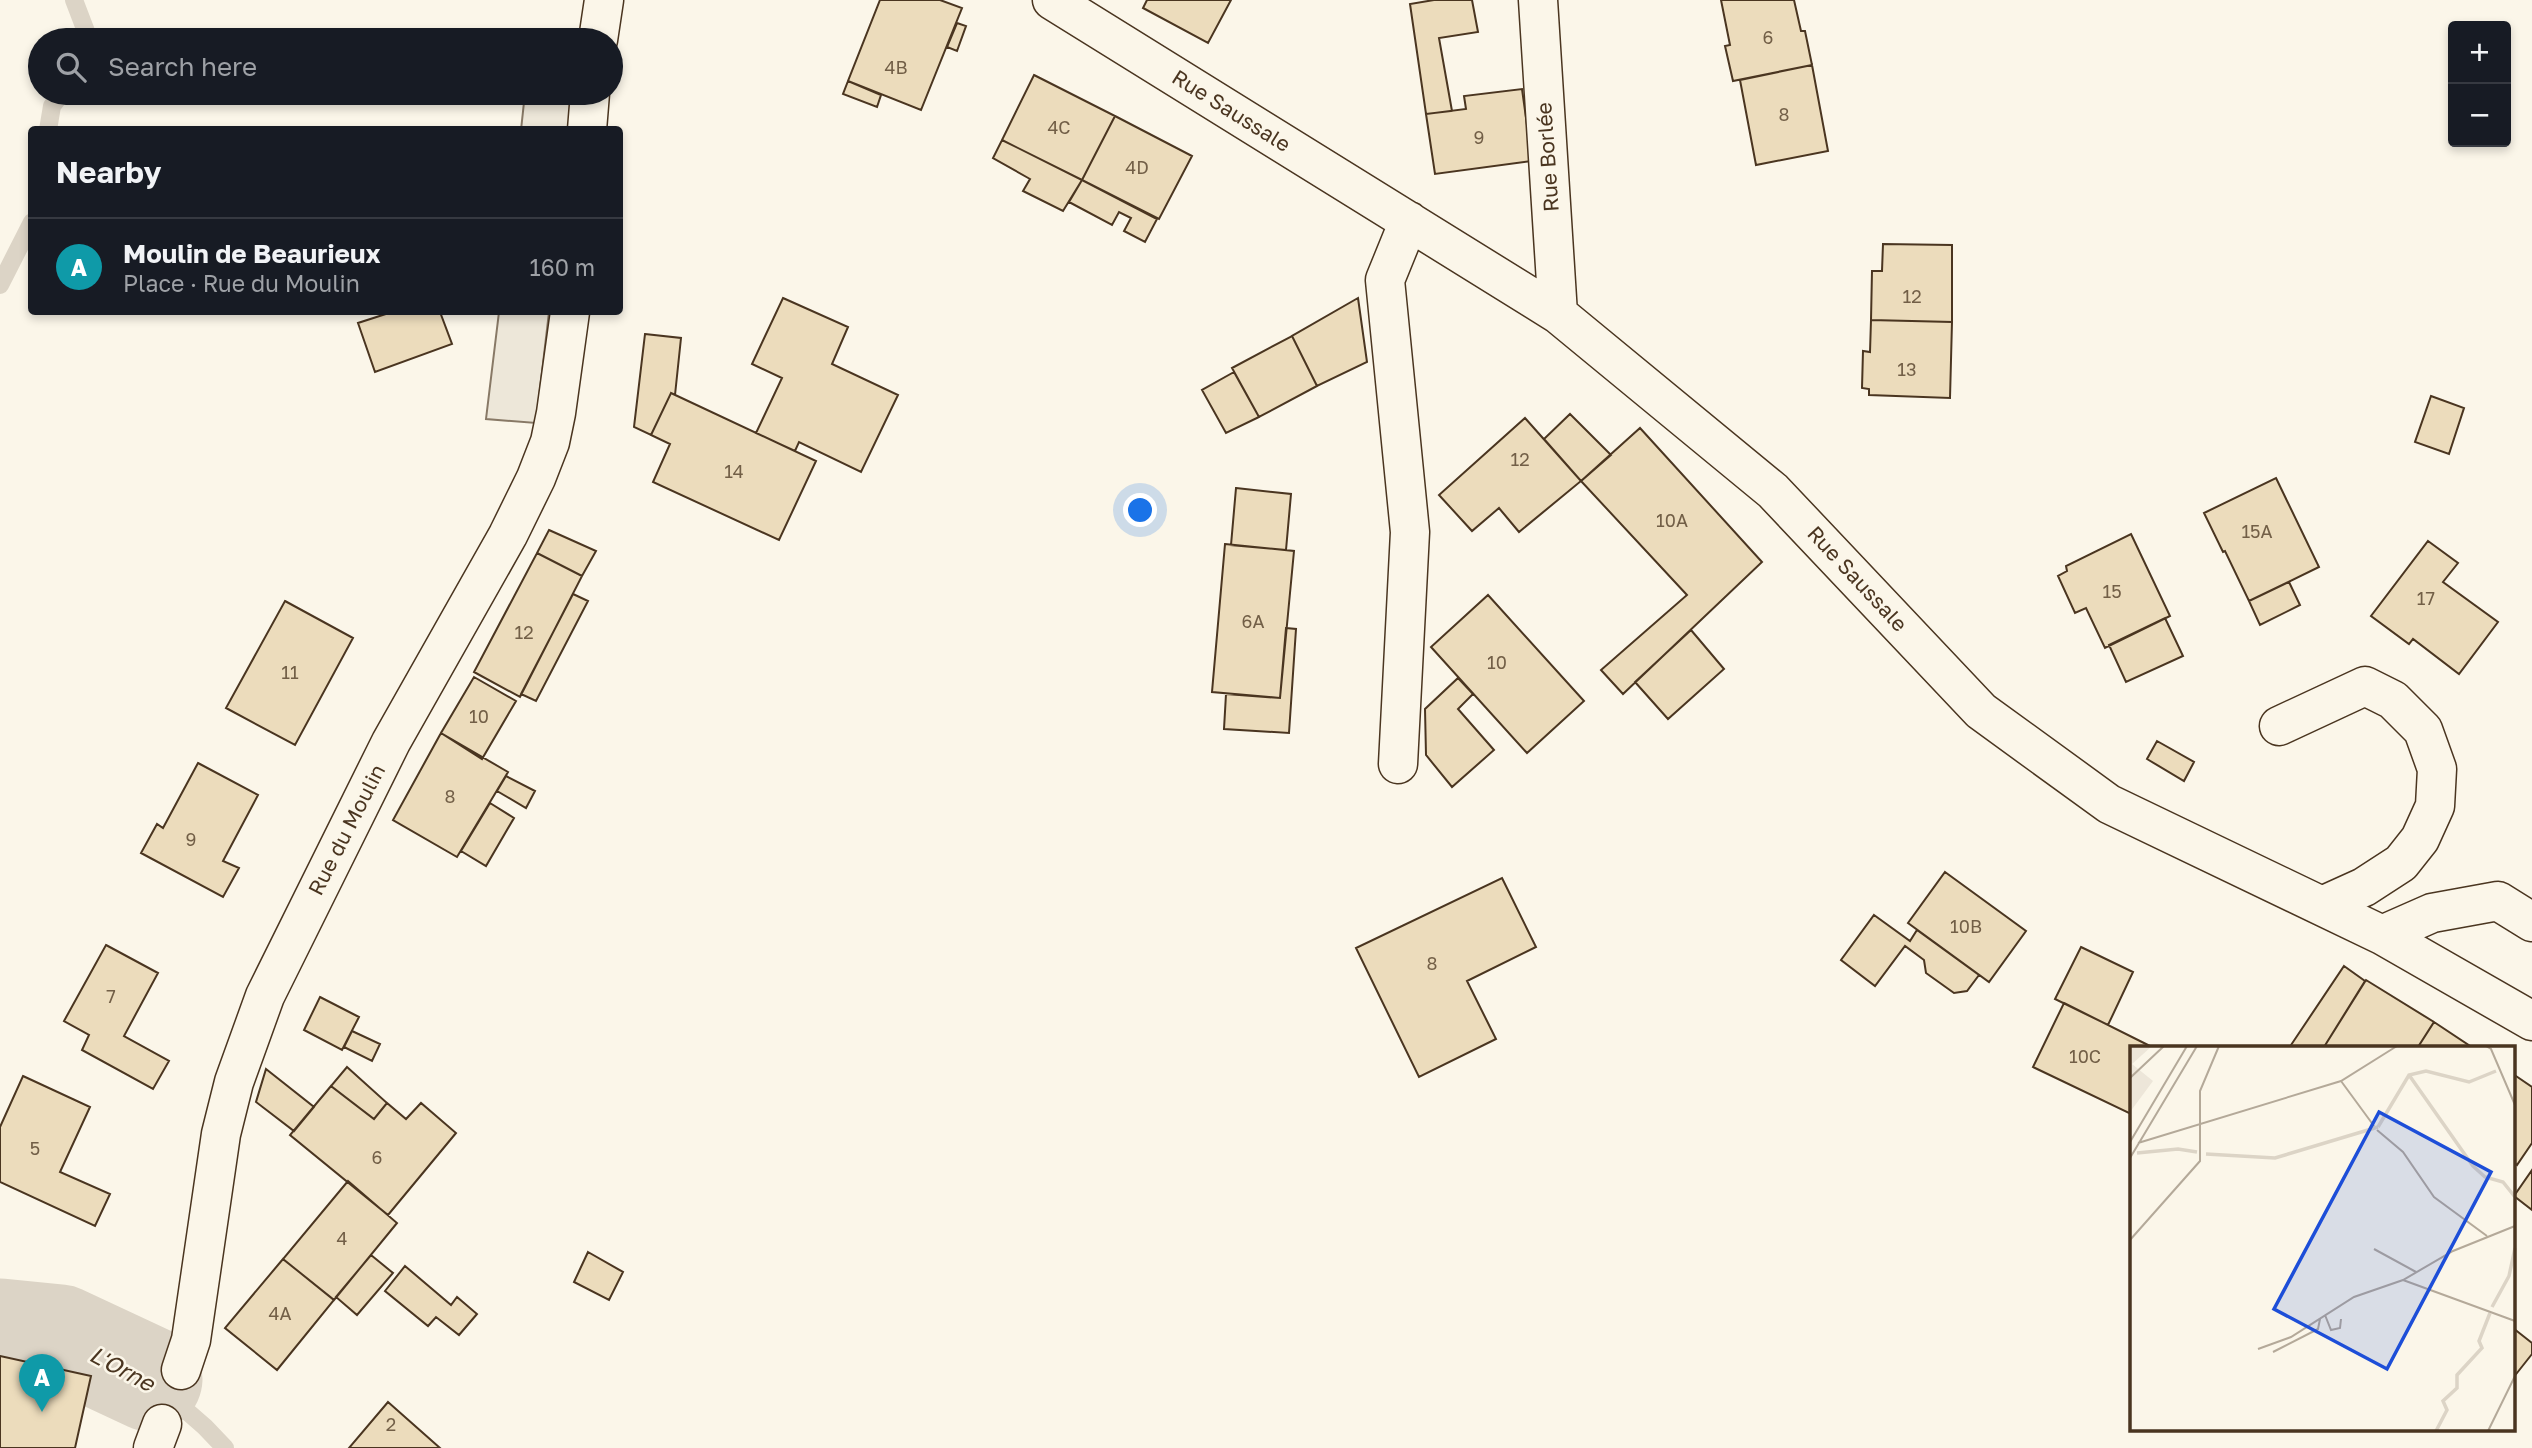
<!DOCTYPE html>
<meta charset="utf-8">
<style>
body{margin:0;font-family:"Golos Text",sans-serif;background:#242831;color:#f1f3f6}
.controls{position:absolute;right:21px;top:21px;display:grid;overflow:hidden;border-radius:7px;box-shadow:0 4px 10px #0003}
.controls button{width:63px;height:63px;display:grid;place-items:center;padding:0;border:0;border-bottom:2px solid #363941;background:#171b24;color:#f1f3f6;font:35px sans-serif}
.you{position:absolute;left:1141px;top:511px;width:24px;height:24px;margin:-18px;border:5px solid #fff;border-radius:50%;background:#1a73e8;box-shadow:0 0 0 10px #1a73e833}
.badge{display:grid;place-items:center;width:46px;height:46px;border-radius:50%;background:#0f766e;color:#fff;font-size:23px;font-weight:700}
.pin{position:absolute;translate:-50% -58px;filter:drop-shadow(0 2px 4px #0008)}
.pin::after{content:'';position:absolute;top:37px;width:24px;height:21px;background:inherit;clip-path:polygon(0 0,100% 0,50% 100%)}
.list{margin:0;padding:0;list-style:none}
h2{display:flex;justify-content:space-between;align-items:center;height:91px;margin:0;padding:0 28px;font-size:30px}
h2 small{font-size:23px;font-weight:400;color:#9ea1a6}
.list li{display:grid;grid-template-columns:46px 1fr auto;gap:21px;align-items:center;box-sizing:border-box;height:98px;padding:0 28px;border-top:2px solid #363941}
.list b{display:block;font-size:26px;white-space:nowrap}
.list p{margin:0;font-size:23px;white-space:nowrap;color:#9ea1a6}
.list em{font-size:23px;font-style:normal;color:#9ea1a6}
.icon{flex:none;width:38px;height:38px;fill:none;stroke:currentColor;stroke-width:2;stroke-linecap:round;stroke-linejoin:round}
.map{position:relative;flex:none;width:2532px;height:1448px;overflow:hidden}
.search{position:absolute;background:#171b24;box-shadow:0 4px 10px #0003;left:28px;top:28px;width:595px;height:77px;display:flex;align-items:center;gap:18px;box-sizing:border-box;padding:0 24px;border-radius:38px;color:#9ea1a6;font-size:26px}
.panel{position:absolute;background:#171b24;box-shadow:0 4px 10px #0003;left:28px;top:126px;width:595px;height:189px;border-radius:7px}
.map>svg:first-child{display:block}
.parking{fill:#ede7d9;stroke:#887966;stroke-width:2}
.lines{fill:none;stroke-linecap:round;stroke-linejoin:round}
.stream{stroke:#dcd4c6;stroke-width:18}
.river{stroke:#dcd4c6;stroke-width:105}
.building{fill:#ecdcbc;stroke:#4a3520;stroke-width:2}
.minor-casing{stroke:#4a3520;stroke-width:41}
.minor{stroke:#fbf6e9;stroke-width:38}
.labels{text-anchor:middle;stroke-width:5;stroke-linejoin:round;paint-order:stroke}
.number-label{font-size:18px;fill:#725f47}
.street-label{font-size:21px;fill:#4a3520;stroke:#fbf6e9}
.water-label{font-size:23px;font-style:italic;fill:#4a3520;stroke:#fbf6e9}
.inset-river{fill:none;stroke:#dcd4c6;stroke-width:3.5}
.inset-road{fill:none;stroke:#b4a999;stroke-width:2}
.view{fill:#1d4ed8;fill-opacity:0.15;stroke:#1d4ed8;stroke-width:3.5}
.inset-edge{fill:none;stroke:#4a3520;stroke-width:3.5}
</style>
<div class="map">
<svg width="2532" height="1448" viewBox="0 0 2532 1448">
<rect width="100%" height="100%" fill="#fbf6e9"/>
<path class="parking" d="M525,93H574L570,129L521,130Z
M499,312H549L536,423L486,419Z"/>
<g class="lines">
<path class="stream" d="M74,0L87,34V40
M48,130L52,106L62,93
M0,285L32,222
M150,1379L205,1427L225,1448"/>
<path class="river" d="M0,1331L60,1337L150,1379"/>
</g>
<path class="building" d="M880,0H940L962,8L921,110L848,81Z
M1147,0H1231L1208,43L1143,8Z
M1434,0H1472L1478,32L1439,38L1452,111L1426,114L1410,4Z
M1721,0H1794L1801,31H1805L1812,65L1733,81L1725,46L1730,45Z
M957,23L966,26L957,51L947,47Z
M1812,65L1828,151L1756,165L1740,80Z
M1034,75L1115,116L1082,180L1002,140Z
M848,81L881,95L877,107L843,94Z
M1522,89L1532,161L1435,174L1426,114L1466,109L1464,96Z
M1115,116L1192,156L1159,219L1082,180Z
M1002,140L1082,180L1063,211L1023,191L1030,179L993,158Z
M1082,180L1157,219L1145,242L1124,231L1131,218L1119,212L1112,225L1069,202Z
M1883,244L1952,245V322L1871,320L1872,271H1882Z
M783,298L848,327L832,364L898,395L861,472L799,442L795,451L756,433L782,378L752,364Z
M1358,298L1367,362L1317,386L1292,336Z
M392,312H440L452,344L375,372L358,323Z
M1871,320L1952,322L1950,398L1869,395V389L1862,388L1863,351L1870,352Z
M645,334L681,338L675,395L671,393L651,435L634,427Z
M1292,336L1317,386L1259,417L1232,368Z
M1234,372L1259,417L1226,433L1202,390Z
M671,393L816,461L779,540L653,482L670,444L651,435Z
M2431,396L2464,408L2449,454L2415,442Z
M1570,414L1611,455L1581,481L1544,439Z
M1525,418L1581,481L1519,532L1499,508L1472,531L1439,495Z
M1640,428L1762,562L1623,694L1601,670L1687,595L1581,481Z
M2276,478L2319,567L2249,601L2225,551L2223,552L2204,513Z
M1236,488L1291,494L1286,550L1231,545Z
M549,530L596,551L582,576L537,553Z
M2131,534L2170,616L2105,648L2086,608L2075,613L2058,576L2067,571L2066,566Z
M2428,541L2458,563L2443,582L2498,622L2459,674L2413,639L2409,644L2371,616Z
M1225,544L1294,551L1280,698L1212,692Z
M537,553L582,576L520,697L474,672Z
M2289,582L2300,605L2260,625L2249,601Z
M573,594L588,601L536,701L521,694Z
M1488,595L1584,701L1527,753L1431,647Z
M285,601L353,638L295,745L226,708Z
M2165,618L2183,656L2126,682L2109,645Z
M1286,628L1296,629L1289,733L1224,729L1226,694L1280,698Z
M1691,630L1724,669L1668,719L1635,682Z
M474,677L516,701L482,759L441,733Z
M1458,678L1473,694L1458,709L1494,750L1452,787L1426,755L1425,709Z
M441,733L508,772L457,857L393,820Z
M2157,741L2194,762L2184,781L2147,759Z
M198,763L258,795L223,861L239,868L223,897L141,853L157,824L163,828Z
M506,776L535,791L526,808L497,791Z
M490,803L514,818L486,866L461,851Z
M1945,872L2026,931L1989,982L1908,923Z
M1502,878L1536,947L1467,981L1496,1039L1419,1077L1356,948Z
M1874,915L1910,941L1917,930L1979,975L1967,991L1954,993L1926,973L1924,960L1905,946L1875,986L1841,960Z
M106,945L158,973L124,1036L169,1061L153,1089L82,1050L89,1035L64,1021Z
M2081,947L2133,972L2108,1025L2055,999Z
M2344,966L2365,981L2324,1047H2295L2291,1045Z
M2366,980L2434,1022L2418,1047H2324Z
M320,997L359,1017L342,1050L304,1030Z
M2064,1003L2152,1047H2131V1114L2033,1067Z
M2434,1022L2470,1046L2469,1047H2418Z
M352,1031L380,1044L372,1061L344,1047Z
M347,1067L387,1103L374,1119L331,1086Z
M266,1069L314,1107L294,1131L256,1102Z
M2513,1074L2532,1087V1143L2517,1165L2513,1162Z
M23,1076L90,1107L60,1172L110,1194L95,1226L0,1182V1127Z
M331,1086L374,1119L387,1103L406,1119L421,1103L456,1133L388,1215L290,1135Z
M2532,1170V1210L2514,1196Z
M348,1181L397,1223L334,1300L283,1259Z
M588,1252L623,1272L609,1300L574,1282Z
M371,1255L393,1273L357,1315L336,1297Z
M283,1259L334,1300L277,1370L225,1328Z
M405,1266L451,1305L457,1297L477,1314L459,1335L436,1317L428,1326L385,1291Z
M2513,1328L2532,1343V1354L2513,1378Z
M0,1356L91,1376L75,1448H0Z
M388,1402L440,1448H349Z"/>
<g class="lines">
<g class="minor-casing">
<path id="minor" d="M1052,0L1558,314L1773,491L1981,711L2109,804L2382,935L2532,1021
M1538,0L1558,314
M598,40L604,0
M587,130L590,93
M2279,726L2365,686L2393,700L2423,730L2437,769L2435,806L2420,839L2401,863L2364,887L2322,906
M1398,764L1410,532L1385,280L1409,221
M2382,935L2432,913L2498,901L2532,922
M181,1370L191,1340L221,1134L234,1082L265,996L391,742L508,535L536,478L550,442L556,413L570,312
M153,1448L162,1424"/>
</g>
<use href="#minor" class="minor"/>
</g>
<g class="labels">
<g class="number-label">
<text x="1768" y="44">6</text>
<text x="896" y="74">4B</text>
<text x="1784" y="121">8</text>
<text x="1059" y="134">4C</text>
<text x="1479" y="144">9</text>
<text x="1137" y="174">4D</text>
<text x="1912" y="303">12</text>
<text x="1907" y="376">13</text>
<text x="1520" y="466">12</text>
<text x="734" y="478">14</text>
<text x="1672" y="527">10A</text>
<text x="2257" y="538">15A</text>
<text x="2112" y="598">15</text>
<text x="2426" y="605">17</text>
<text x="1253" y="628">6A</text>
<text x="524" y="639">12</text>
<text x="1497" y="669">10</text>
<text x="290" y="679">11</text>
<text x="479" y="723">10</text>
<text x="450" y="803">8</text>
<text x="191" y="846">9</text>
<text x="1966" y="933">10B</text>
<text x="1432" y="970">8</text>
<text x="111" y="1003">7</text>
<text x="2085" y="1063">10C</text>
<text x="35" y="1155">5</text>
<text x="377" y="1164">6</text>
<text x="342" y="1245">4</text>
<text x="280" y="1320">4A</text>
<text x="391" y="1431">2</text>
</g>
<g class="street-label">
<text transform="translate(1231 111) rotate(32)" y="7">Rue Saussale</text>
<text transform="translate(1548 157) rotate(-94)" y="7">Rue Borlée</text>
<text transform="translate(1857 579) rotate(47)" y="7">Rue Saussale</text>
<text transform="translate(347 830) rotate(-63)" y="7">Rue du Moulin</text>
</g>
<g class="water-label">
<text transform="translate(122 1369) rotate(28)" y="8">L'Orne</text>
</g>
</g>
<g transform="translate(2130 1046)">
<rect width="385" height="385" fill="#fbf6e9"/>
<path d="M0,0H22L2,18L23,35L0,66Z" fill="#ede6d9"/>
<path class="inset-river" d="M279,29L343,120L355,131L373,136L385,151M248,81L279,29L296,25L339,36L366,25M7,107L48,103L67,106M76,108L145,112L248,81M362,261L379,230L385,202M306,385L317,364L313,355L327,342V329L352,302L349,295L360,267"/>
<path class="inset-road" d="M356,0L361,3L385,59M0,32L34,0M211,35L244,80M247,84L273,106L304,151L357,190M0,96L57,0M8,97L211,35L267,0M0,112L67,0M0,194L70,115V45L89,0M244,203L286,226M273,234L385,275M195,269L201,284L210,282L211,273M128,303L161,291L224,251L273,234L323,205L385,180M143,306L188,283L190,273M358,385L385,330"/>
<path class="view" d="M249,66L361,126L257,323L144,263Z"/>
<rect width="385" height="385" class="inset-edge"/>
</g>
</svg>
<div class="controls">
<button>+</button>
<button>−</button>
</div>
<div class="you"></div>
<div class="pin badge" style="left:42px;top:1412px;background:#0f9aa8">A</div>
<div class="search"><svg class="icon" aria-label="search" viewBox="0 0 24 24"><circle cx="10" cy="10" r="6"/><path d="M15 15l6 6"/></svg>Search here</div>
<section class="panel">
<h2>Nearby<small></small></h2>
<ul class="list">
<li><span class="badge" style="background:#0f9aa8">A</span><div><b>Moulin de Beaurieux</b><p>Place · Rue du Moulin</p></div><em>160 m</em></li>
</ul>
</section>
</div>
